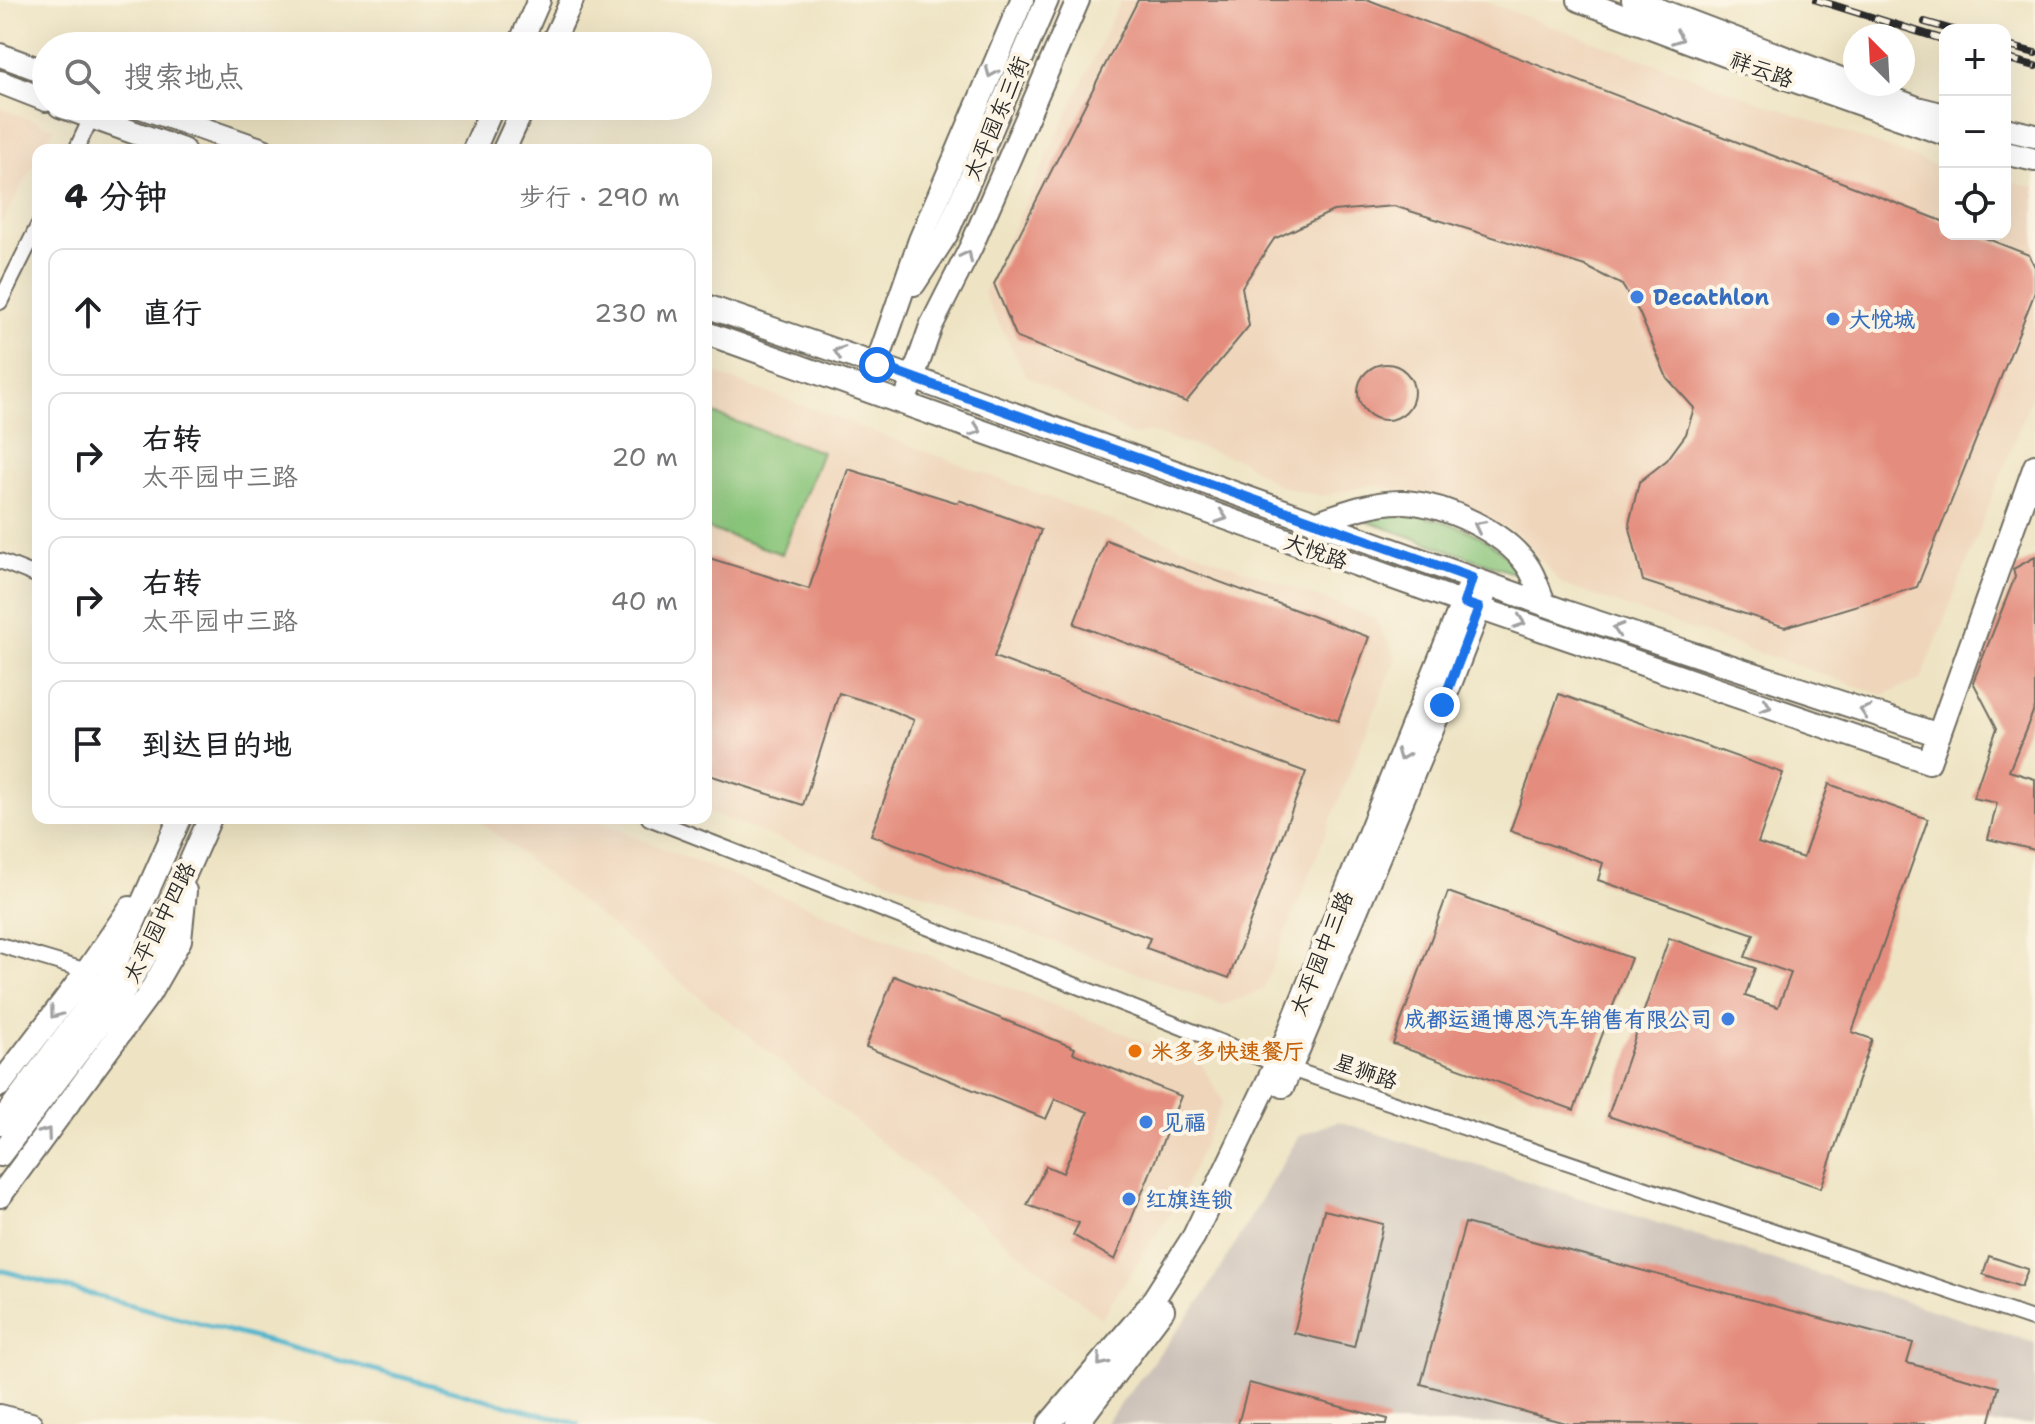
<!DOCTYPE html>
<html lang="zh">
<meta charset="utf-8">
<style>
body{margin:0;font-family:"Shantell Sans","LXGW WenKai TC",sans-serif;background:#f2f2f2;color:#202124}
.controls{position:absolute;right:24px;top:24px;display:grid;overflow:hidden;border-radius:16px;box-shadow:0 8px 32px #0002}
.controls button{width:72px;height:72px;display:grid;place-items:center;padding:0;border:0;border-bottom:2px solid #e0e0e0;background:#fff;color:#202124;font:40px sans-serif}
.compass{position:absolute;left:1843px;top:24px;width:72px;height:72px;border-radius:50%;background:#fff;box-shadow:0 8px 32px #0002;rotate:336deg}
.stop{position:absolute;width:24px;height:24px;margin:-18px;border:6px solid #1a73e8;border-radius:50%;background:#fff}
.stop.end{background:#1a73e8;border-color:#fff;box-shadow:0 2px 8px #0008}
.list{margin:0;padding:0;list-style:none}
h2{display:flex;justify-content:space-between;align-items:center;height:104px;margin:0;padding:0 32px;font-size:34px}
h2 small{font-size:26px;font-weight:400;color:#757577}
.list li{display:grid;grid-template-columns:52px 1fr auto;gap:24px;align-items:center;box-sizing:border-box;height:128px;margin:0 16px 16px;padding:0 16px;border:2px solid #e0e0e0;border-radius:16px}
.list b{display:block;font-size:30px;white-space:nowrap}
.list p{margin:0;font-size:26px;white-space:nowrap;color:#757577}
.list em{font-size:26px;font-style:normal;color:#757577}
.icon{flex:none;width:44px;height:44px;fill:none;stroke:currentColor;stroke-width:2;stroke-linecap:round;stroke-linejoin:round}
.map{position:relative;flex:none;width:2035px;height:1424px;overflow:hidden}
.search{position:absolute;background:#fff;box-shadow:0 8px 32px #0002;left:32px;top:32px;width:680px;height:88px;display:flex;align-items:center;gap:20px;box-sizing:border-box;padding:0 28px;border-radius:44px;color:#757577;font-size:30px}
.panel{position:absolute;background:#fff;box-shadow:0 8px 32px #0002;left:32px;top:144px;width:680px;height:680px;border-radius:16px}
.map>svg:first-child{display:block}
.built{fill:#efd6bb}
.industrial{fill:#cdc2b9}
.green{fill:#89c57a;stroke:#5a7852;stroke-width:2}
.lines{fill:none;stroke-linecap:round;stroke-linejoin:round}
.stream{stroke:#4eb4cc;stroke-width:5}
.building{fill:#e48d7e}
.street-casing{stroke:#6f6c61;stroke-width:18}
.secondary-casing{stroke:#6f6c61;stroke-width:26}
.street{stroke:#fff;stroke-width:14}
.secondary{stroke:#fff;stroke-width:22}
.rail-casing{stroke:#2b2b2b;stroke-width:8}
.rail{stroke:#fcf5e5;stroke-width:5;stroke-dasharray:15;stroke-linecap:butt}
.oneway{stroke:#a0a0a0}
.route{stroke:#1a73e8;stroke-width:10}
.shop-dot{fill:#3f7fe0;stroke:#fcf5e5;stroke-width:3}
.food-dot{fill:#e8710a;stroke:#fcf5e5;stroke-width:3}
.labels{text-anchor:middle;stroke-width:8;stroke-linejoin:round;paint-order:stroke}
.street-label{font-size:22px;fill:#2b2b2b;stroke:#fcf5e5}
.shop-label{font-size:22px;font-weight:bold;fill:#366cbe;stroke:#fcf5e5;text-anchor:start}
.food-label{font-size:22px;font-weight:bold;fill:#c56008;stroke:#fcf5e5;text-anchor:start}
</style>
<div class="map">
<svg width="2035" height="1424" viewBox="0 0 2035 1424">
<rect width="100%" height="100%" fill="#fcf5e5"/>
<filter id="ink" filterUnits="userSpaceOnUse"><feTurbulence type="fractalNoise" baseFrequency=".0125" numOctaves="2"/><feDisplacementMap in="SourceGraphic" scale="16" xChannelSelector="R" yChannelSelector="G"/><feConvolveMatrix kernelMatrix="1 2 1 2 8 2 1 2 1" color-interpolation-filters="sRGB"/></filter>
<filter id="wash" filterUnits="userSpaceOnUse"><feTurbulence type="fractalNoise" baseFrequency=".006" numOctaves="4" result="noise"/><feDisplacementMap in="SourceGraphic" scale="32" xChannelSelector="R" yChannelSelector="G"/><feGaussianBlur stdDeviation="1.8" result="paint"/><feColorMatrix in="noise" values="0 0 0 0 0 0 0 0 0 0 0 0 0 0 0 0 0 1.4 0 .05"/><feComposite in="paint" operator="in"/></filter>
<g filter="url(#wash)">
<rect width="100%" height="100%" fill="#eee4c4"/>
<path class="built" d="M1121,0H1480L1945,169V234H2005V181L2035,187V387L1921,680L1882,695L1563,585L1518,534L1439,496L1371,485L1322,496L1279,486L1241,460L1149,432L1133,436L1026,375L983,293Z
M0,108L54,128L42,150H38V157L0,225Z
M706,370L1374,618L1396,657L1263,990L1223,1005L706,812Z
M481,818H588L1202,1065L1223,1101L1180,1198L1101,1318L480,821Z"/>
<path class="industrial" d="M1338,1121L2035,1343V1416L2032,1424H1105L1203,1297L1299,1136Z"/>
<path class="green" d="M706,411L822,452L782,554L706,528Z
M1408,513C1456,523 1494,534 1522,576L1363,520L1384,514Z"/>
<g class="lines">
<path class="stream" d="M0,1270L578,1424"/>
</g>
<g id="blocks">
<path class="building" d="M1138,0H1369L1945,222V234H1975L2029,255L2035,267V292L1917,587L1785,627L1643,581L1629,524L1639,482L1667,460L1686,434L1694,408L1667,378L1639,312L1622,285L1585,266L1394,206L1333,211L1274,239L1242,287L1249,326L1186,402L1017,338L994,284Z
M1358 392a28 28 0 1 1 56 0a28 28 0 1 1-56 0Z
M848,469L958,503L959,500L1041,530L994,657L1306,772L1229,978L1146,948L1150,938L871,835L914,720L881,706L839,693L803,805L706,774V557L809,589Z
M1106,540L1369,637L1338,721L1074,624Z
M2035,557V707L2009,771L2035,779V850L1988,839L1997,803L1973,798L1997,728L1973,682L2015,577L2013,569Z
M1559,694L1783,773L1758,843L1803,858L1829,784L1928,819L1852,1032L1872,1039L1821,1188L1608,1116L1669,938L1755,968L1745,996L1778,1007L1791,973L1745,957L1754,934L1598,880L1603,863L1510,831Z
M1448,892L1631,958L1574,1110L1393,1044Z
M894,976L1075,1048L1073,1053L1181,1096L1115,1260L1073,1235L1079,1223L1027,1205L1046,1166L1063,1173L1088,1112L1055,1099L1046,1119L866,1047Z
M1324,1210L1383,1224L1354,1347L1294,1333Z
M1465,1223L1913,1343L1907,1363L1999,1387L1989,1424H1569L1421,1384Z
M1989,1256L2028,1269L2021,1287L1983,1274Z
M1249,1383L1388,1419L1387,1424H1238Z"/>
</g>
</g>
<g filter="url(#ink)">
<use href="#blocks" fill-opacity="0" stroke="#6f6c61" stroke-width="2"/>
<g class="lines">
<g class="street-casing">
<path id="street" d="M76,150L91,118
M0,302L38,226
M0,561L38,576
M649,818L1276,1064L2035,1320
M0,945L87,971"/>
</g>
<g class="secondary-casing">
<path id="secondary" d="M1579,0L1778,75L1945,134
M1633,0L1917,108L1945,115
M519,46L539,0
M551,46L572,0
M0,55L46,72
M0,82L46,100
M60,106L183,150
M138,106L263,150
M2005,129L2035,136
M474,150L493,106
M504,150L524,106
M2005,153L2035,160
M914,284L946,235L1047,0
M706,306L877,365L1566,612L1939,735
M706,333L1464,603L1929,762L2035,466
M872,378L920,240L1022,0
M908,392L931,326L971,247L1078,0
M1315,523C1343,513 1374,501 1405,502C1446,505 1503,531 1527,565C1535,576 1539,592 1545,605
M0,1085L87,971L130,908
M1283,1086L1442,705L1484,596
M0,1123L109,978L180,818
M0,1155L120,997L158,935L210,818
M0,1196L149,994L180,940L185,891
M0,1416L31,1424
M1049,1424L1150,1305L1194,1236L1276,1064L1467,591
M1077,1424L1163,1310"/>
</g>
<use href="#street" class="street"/>
<use href="#secondary" class="secondary"/>
<g class="rail-casing">
<path id="rail" d="M1817,0L1945,40
M1925,22L1953,30
M2005,45L2035,53
M2005,58L2035,66"/>
</g>
<use href="#rail" class="rail"/>
</g>
<defs><path id="oneway-chevron" d="M-2-3.5L2.5 0L-2 3.5" fill="none" stroke-width="1.6" stroke-linecap="round" stroke-linejoin="round" transform="scale(2)"/></defs>
<g class="oneway">
<use href="#oneway-chevron" transform="translate(1678 38) rotate(21)"/>
<use href="#oneway-chevron" transform="translate(991 72) rotate(113)"/>
<use href="#oneway-chevron" transform="translate(967 256) rotate(-63)"/>
<use href="#oneway-chevron" transform="translate(839 352) rotate(-161)"/>
<use href="#oneway-chevron" transform="translate(976 430) rotate(20)"/>
<use href="#oneway-chevron" transform="translate(1222 517) rotate(19)"/>
<use href="#oneway-chevron" transform="translate(1479 526) rotate(-153)"/>
<use href="#oneway-chevron" transform="translate(1520 622) rotate(19)"/>
<use href="#oneway-chevron" transform="translate(1618 629) rotate(-162)"/>
<use href="#oneway-chevron" transform="translate(1766 706) rotate(19)"/>
<use href="#oneway-chevron" transform="translate(1865 711) rotate(-162)"/>
<use href="#oneway-chevron" transform="translate(1402 755) rotate(112)"/>
<use href="#oneway-chevron" transform="translate(55 1013) rotate(127)"/>
<use href="#oneway-chevron" transform="translate(46 1133) rotate(-54)"/>
<use href="#oneway-chevron" transform="translate(1102 1361) rotate(130)"/>
</g>
</g>
<g class="lines" filter="url(#ink)">
<path class="route" d="M877,365L1472,578L1464,603L1479,608L1442,705"/>
</g>
<g class="shop-dot">
<circle cx="1637" cy="297" r="8"/>
<circle cx="1833" cy="319" r="8"/>
<circle cx="1728" cy="1019" r="8"/>
<circle cx="1146" cy="1122" r="8"/>
<circle cx="1129" cy="1199" r="8"/>
</g>
<circle class="food-dot" cx="1135" cy="1051" r="8"/>
<g class="labels">
<g class="street-label">
<text transform="translate(1762 69) rotate(20)" y="8">祥云路</text>
<text transform="translate(996 118) rotate(-67)" y="8">太平园东三街</text>
<text transform="translate(1316 551) rotate(19)" y="8">大悦路</text>
<text transform="translate(159 922) rotate(-63)" y="8">太平园中四路</text>
<text transform="translate(1321 953) rotate(-68)" y="8">太平园中三路</text>
<text transform="translate(1366 1071) rotate(19)" y="8">星狮路</text>
</g>
<g class="shop-label">
<text x="1653" y="305">Decathlon</text>
<text x="1849" y="327">大悦城</text>
<text x="1712" y="1027" text-anchor="end">成都运通博恩汽车销售有限公司</text>
<text x="1162" y="1130">见福</text>
<text x="1145" y="1207">红旗连锁</text>
</g>
<g class="food-label">
<text x="1151" y="1059">米多多快速餐厅</text>
</g>
</g>
</svg>
<div class="controls">
<button>+</button>
<button>−</button>
<button><svg class="icon" aria-label="locate" viewBox="0 0 24 24"><circle cx="12" cy="12" r="6"/><path d="M12 2v4M12 18v4M2 12h4M18 12h4"/></svg></button>
</div>
<svg class="compass" viewBox="-18 -18 36 36"><path d="M0-13l5 13h-10z" fill="#e53935"/><path d="M0 13l5-13h-10z" fill="#757577"/></svg>
<div class="stop" style="left:877px;top:365px"></div>
<div class="stop end" style="left:1442px;top:705px"></div>
<div class="search"><svg class="icon" aria-label="search" viewBox="0 0 24 24"><circle cx="10" cy="10" r="6"/><path d="M15 15l6 6"/></svg>搜索地点</div>
<section class="panel">
<h2>4 分钟<small>步行 · 290 m</small></h2>
<ul class="list">
<li><svg class="icon" aria-label="ahead" viewBox="0 0 24 24"><path d="M12 20V5M6 11l6-6 6 6"/></svg><div><b>直行</b></div><em>230 m</em></li>
<li><svg class="icon" aria-label="right" viewBox="0 0 24 24"><path d="M7 20v-9h11M14 6l5 5-5 5"/></svg><div><b>右转</b><p>太平园中三路</p></div><em>20 m</em></li>
<li><svg class="icon" aria-label="right" viewBox="0 0 24 24"><path d="M7 20v-9h11M14 6l5 5-5 5"/></svg><div><b>右转</b><p>太平园中三路</p></div><em>40 m</em></li>
<li><svg class="icon" aria-label="arrive" viewBox="0 0 24 24"><path d="M6 21V4h12l-3 4 3 4H6"/></svg><div><b>到达目的地</b></div></li>
</ul>
</section>
</div>
